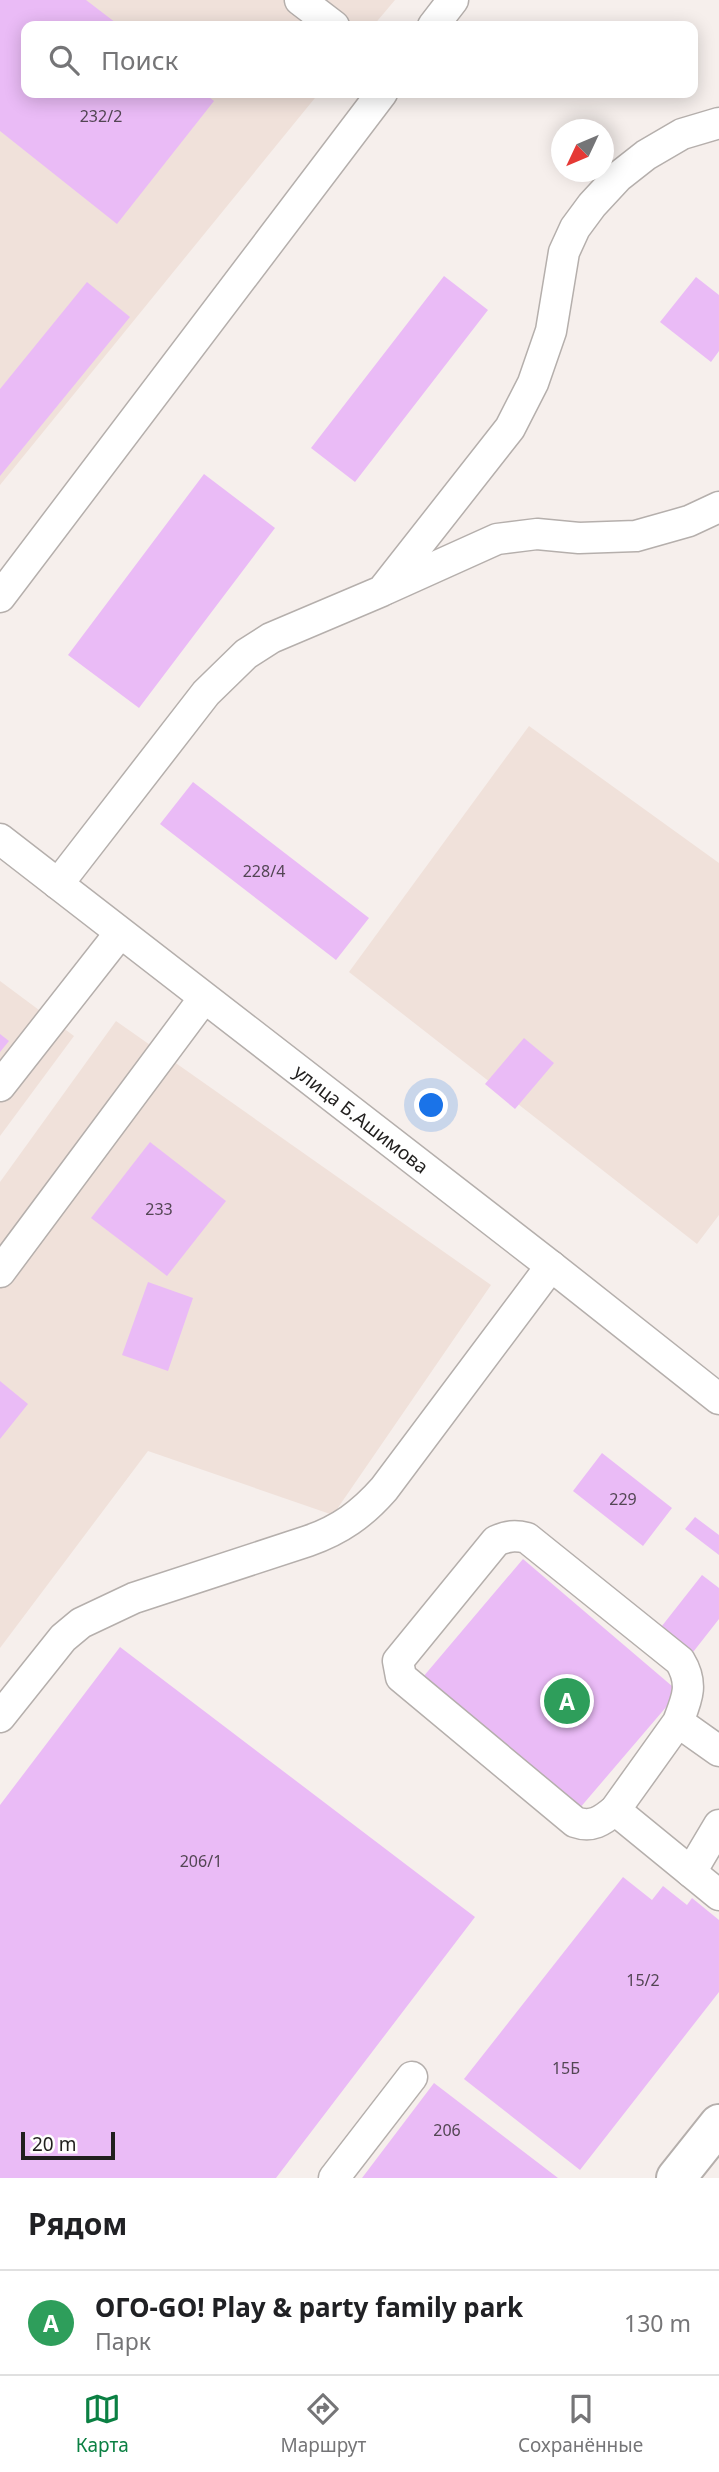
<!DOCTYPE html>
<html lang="ru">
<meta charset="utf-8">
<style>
body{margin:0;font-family:"Noto Sans",sans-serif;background:#f2f2f2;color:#202124}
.compass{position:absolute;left:551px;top:119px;width:63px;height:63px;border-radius:50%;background:#fff;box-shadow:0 4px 18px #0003;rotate:226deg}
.scale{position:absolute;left:21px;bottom:18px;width:94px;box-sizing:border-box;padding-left:7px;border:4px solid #211f1e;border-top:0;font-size:19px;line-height:24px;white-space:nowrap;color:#211f1e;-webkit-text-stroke:5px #fffefd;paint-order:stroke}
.you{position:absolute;left:432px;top:1106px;width:24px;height:24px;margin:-18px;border:5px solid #fff;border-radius:50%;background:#1a73e8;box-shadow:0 0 0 10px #1a73e833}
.badge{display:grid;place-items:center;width:46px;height:46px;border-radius:50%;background:#0b8043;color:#fff;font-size:23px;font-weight:700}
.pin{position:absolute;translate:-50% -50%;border:4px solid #fff;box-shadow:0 2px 7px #0006}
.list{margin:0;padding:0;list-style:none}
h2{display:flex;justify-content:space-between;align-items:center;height:91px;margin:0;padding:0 28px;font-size:30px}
h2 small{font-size:23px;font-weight:400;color:#757577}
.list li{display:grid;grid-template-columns:46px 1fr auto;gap:21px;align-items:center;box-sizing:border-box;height:105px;padding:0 28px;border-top:2px solid #e0e0e0}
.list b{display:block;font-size:26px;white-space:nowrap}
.list p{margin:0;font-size:23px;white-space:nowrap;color:#757577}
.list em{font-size:23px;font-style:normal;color:#757577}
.icon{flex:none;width:38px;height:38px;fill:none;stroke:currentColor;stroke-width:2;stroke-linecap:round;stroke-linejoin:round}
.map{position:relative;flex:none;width:719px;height:2178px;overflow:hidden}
.search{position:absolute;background:#fff;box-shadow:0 4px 18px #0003;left:21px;right:21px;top:21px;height:77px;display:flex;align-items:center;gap:18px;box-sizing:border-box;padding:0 24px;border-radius:14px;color:#757577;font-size:26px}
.sheet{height:196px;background:#fff}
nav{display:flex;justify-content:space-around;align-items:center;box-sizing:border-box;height:98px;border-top:2px solid #e0e0e0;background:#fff;font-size:19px;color:#757577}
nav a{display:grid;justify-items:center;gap:4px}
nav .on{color:#0b8043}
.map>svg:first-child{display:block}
.built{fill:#f0e1da}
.building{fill:#eabbf6}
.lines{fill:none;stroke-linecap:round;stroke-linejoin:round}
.minor-casing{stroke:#b5afac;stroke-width:33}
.major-casing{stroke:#b5afac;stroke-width:42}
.minor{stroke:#fff;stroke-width:30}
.major{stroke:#fff;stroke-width:38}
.labels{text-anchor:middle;stroke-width:6;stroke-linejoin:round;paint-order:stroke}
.number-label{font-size:16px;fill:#534654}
.street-label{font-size:19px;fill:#211f1e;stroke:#fffefd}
</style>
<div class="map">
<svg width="719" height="2178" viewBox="0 0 719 2178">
<rect width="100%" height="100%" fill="#f6efec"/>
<path class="built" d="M0,0H395L373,26H26V93H319L0,485Z
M529,726L719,863V1215L697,1244L349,972Z
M0,981L74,1036L0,1136Z
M116,1021L491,1285L333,1515L148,1451L0,1648V1182Z"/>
<path class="building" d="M0,0H86L120,26H26V93H204L214,101L117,224L0,131Z
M444,276L488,310L355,482L311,448Z
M696,277L719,295V351L711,362L660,322Z
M87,282L130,317L0,476V389Z
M204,474L275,528L139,708L68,655Z
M193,782L369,918L336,960L160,824Z
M0,1034L9,1041L0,1052Z
M524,1038L554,1063L515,1109L485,1084Z
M150,1142L226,1201L167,1276L91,1218Z
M148,1282L193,1298L168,1371L122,1355Z
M0,1381L28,1404L0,1439Z
M602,1453L672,1508L643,1546L573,1491Z
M695,1517L719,1535V1555L685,1529Z
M523,1559L679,1692L579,1809L423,1677Z
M702,1575L719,1588V1619L690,1656L658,1631Z
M120,1647L475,1917L276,2178H0V1805Z
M623,1877L652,1900L663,1886L687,1905L692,1898L719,1920V1992L580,2170L464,2079Z
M434,2083L558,2178H362Z"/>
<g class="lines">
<g class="minor-casing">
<g id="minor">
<path d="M300,0L334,26"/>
<path d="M433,26L453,0"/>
<path d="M386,589L497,539L537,534L579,538L636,536L689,521L719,507"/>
<path d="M0,597L382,93"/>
<path id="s1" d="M0,839L551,1266L719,1399"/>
<path d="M58,884L206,693L246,654L271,638L382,591L510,428L533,383L551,331L564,252L575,228L592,205L618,177L646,155L682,134L719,123"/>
<path d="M0,1086L120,933"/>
<path d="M0,1272L204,998"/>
<path d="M0,1717L63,1638L81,1623L134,1598L308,1541C340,1530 362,1514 384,1489L551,1266"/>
<path d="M678,1722L615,1810C602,1821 592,1828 575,1822L401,1677L398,1661L496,1541C507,1536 515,1535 527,1538L680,1661C694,1684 687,1699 678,1722L719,1751"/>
<path d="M615,1810L719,1895"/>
<path d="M691,1872L719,1825"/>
<path d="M334,2178L412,2077"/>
</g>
</g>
<g class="major-casing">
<path id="major" d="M676,2178L719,2124"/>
</g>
<use href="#minor" class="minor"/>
<use href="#major" class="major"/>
</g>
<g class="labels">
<g class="number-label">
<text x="101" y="122">232/2</text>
<text x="264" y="877">228/4</text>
<text x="159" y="1215">233</text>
<text x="623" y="1505">229</text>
<text x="201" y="1867">206/1</text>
<text x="643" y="1986">15/2</text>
<text x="566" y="2074">15Б</text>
<text x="447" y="2136">206</text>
</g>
<g class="street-label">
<text dy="7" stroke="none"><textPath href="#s1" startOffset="457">улица Б.Ашимова</textPath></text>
</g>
</g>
</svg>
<svg class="compass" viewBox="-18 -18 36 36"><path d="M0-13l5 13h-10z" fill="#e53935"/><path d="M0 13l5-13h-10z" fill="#757577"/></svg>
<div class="scale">20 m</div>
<div class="you"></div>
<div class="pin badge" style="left:567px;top:1701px;background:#2e9e5b">A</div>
<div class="search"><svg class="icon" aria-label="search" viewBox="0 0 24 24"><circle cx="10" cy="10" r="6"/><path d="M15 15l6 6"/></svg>Поиск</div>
</div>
<section class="sheet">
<h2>Рядом<small></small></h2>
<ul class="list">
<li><span class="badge" style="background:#2e9e5b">A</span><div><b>ОГО-GO! Play &amp; party family park</b><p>Парк</p></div><em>130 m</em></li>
</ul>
</section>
<nav>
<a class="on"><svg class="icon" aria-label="map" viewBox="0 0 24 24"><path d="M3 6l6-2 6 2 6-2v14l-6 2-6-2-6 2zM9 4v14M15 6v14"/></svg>Карта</a>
<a><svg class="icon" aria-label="directions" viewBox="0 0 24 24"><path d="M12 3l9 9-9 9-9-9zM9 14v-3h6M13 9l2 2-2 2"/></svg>Маршрут</a>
<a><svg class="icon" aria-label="saved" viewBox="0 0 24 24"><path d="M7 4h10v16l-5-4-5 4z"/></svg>Сохранённые</a>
</nav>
